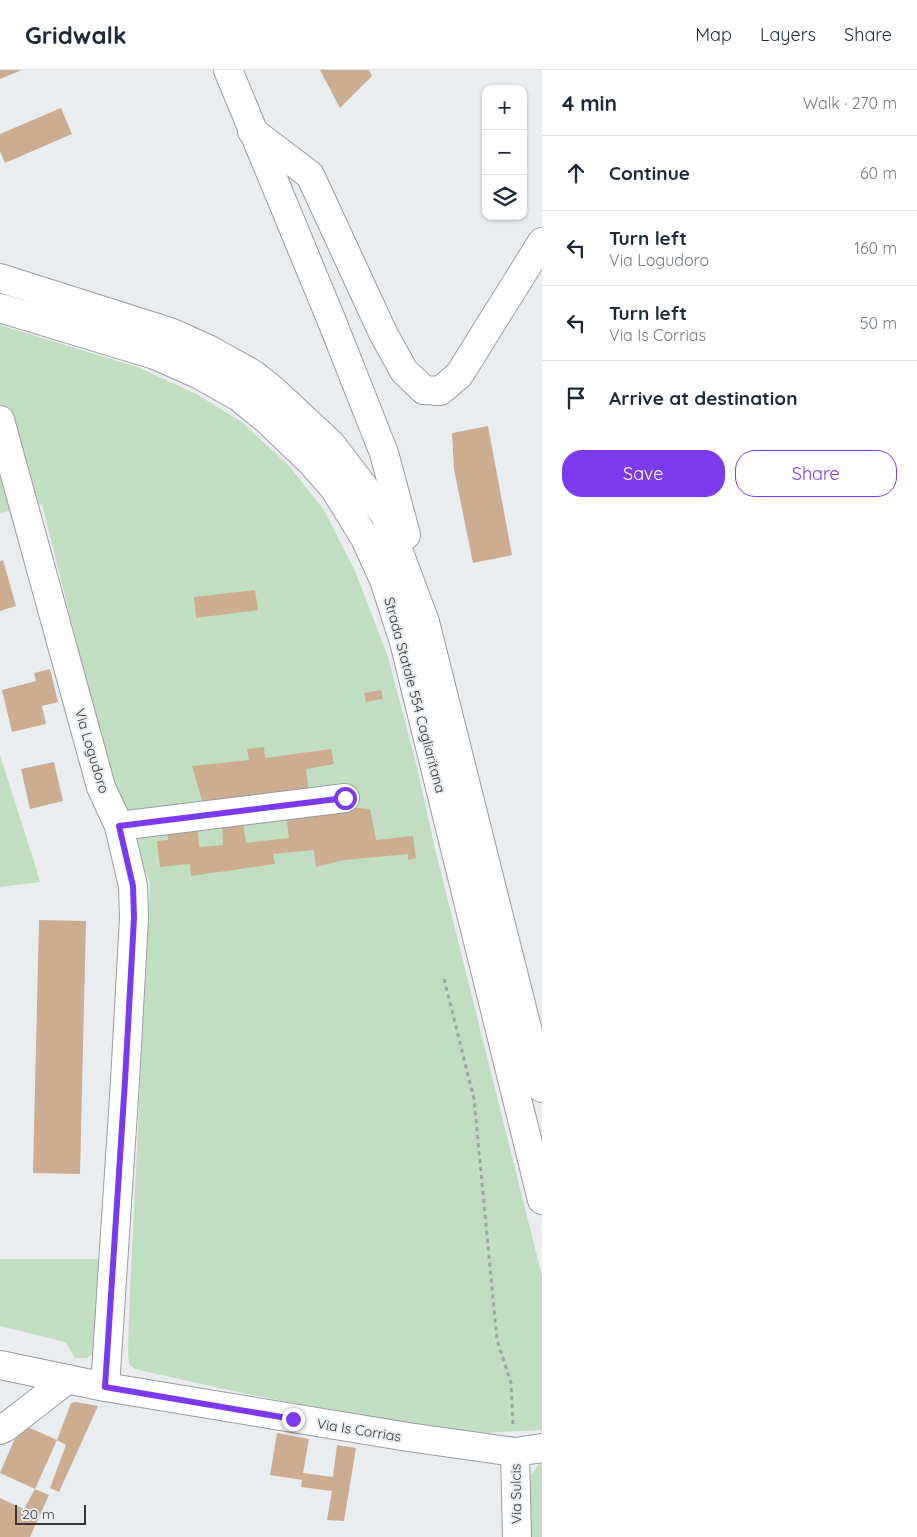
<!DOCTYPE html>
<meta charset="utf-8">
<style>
body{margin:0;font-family:Quicksand,sans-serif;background:#f6f6f7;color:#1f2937}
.controls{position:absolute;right:15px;top:15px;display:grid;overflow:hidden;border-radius:10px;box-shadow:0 1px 4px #0004}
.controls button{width:45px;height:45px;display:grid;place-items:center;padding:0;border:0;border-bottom:1px solid #e0e1e3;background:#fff;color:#1f2937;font:25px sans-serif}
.scale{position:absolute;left:15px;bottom:12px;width:71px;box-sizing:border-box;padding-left:5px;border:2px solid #353738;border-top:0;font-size:14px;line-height:18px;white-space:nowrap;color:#353738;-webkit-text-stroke:4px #e9edf0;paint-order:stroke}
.stop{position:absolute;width:15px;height:15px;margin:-11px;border:4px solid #7c3aed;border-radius:50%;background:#fff}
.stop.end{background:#7c3aed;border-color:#fff;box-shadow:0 1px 5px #0008}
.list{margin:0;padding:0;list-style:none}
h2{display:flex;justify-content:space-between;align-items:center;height:65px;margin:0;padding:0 20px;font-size:21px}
h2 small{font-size:16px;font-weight:400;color:#747a83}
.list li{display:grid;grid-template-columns:32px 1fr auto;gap:15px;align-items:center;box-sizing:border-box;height:75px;padding:0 20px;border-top:1px solid #e0e1e3}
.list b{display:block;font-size:19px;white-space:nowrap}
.list p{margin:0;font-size:16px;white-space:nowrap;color:#747a83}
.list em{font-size:16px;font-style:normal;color:#747a83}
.actions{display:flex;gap:10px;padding:15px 20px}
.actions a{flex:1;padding:11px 0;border:1px solid #7c3aed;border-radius:20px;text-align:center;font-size:18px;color:#7c3aed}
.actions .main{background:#7c3aed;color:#fff}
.icon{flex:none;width:28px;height:28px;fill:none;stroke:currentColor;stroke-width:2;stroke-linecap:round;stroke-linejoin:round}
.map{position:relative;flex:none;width:542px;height:1467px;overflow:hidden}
header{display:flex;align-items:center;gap:30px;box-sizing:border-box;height:70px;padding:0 25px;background:#fff;border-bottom:1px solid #e0e1e3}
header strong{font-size:24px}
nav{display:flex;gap:28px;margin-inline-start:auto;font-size:18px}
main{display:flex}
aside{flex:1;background:#fff}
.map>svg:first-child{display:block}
.green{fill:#c2dec0}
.building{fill:#ccad92}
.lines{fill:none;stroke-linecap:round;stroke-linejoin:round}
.minor-casing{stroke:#999ca0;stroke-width:30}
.highway-casing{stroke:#999ca0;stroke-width:30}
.path{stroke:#a1a4a6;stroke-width:3;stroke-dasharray:4 4;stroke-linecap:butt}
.minor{stroke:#fff;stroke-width:28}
.highway{stroke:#fff;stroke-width:28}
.route{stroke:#7c3aed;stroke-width:6}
.labels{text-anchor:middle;stroke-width:4;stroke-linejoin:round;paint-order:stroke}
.street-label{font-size:14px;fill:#353738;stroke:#e9edf0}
</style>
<header>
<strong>Gridwalk</strong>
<nav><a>Map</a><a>Layers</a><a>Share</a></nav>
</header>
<main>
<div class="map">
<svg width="542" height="1467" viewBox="0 0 542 1467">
<rect width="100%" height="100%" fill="#e9edf0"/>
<path class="green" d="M0,255L140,298L198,325L243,353L289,396L324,440L355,501L388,587L417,697L436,783L542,1206V1360L478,1363L365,1347L233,1321L135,1299L129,1294L128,1282L130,1221L150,812L144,799L102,674L42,434L0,443Z
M0,685L35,795L40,812L0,817Z
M0,1189H101L94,1283L87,1288H75L66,1273L61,1271L0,1256Z
M540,1392H542V1467H529V1408Z"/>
<path class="building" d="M0,0H22L0,9Z
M320,0H369L372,6L340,38Z
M61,38L72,64L5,93L0,81V64Z
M488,356L512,485L473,493L454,399L452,363Z
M3,490L16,536L0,541V491Z
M255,520L258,540L196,548L194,527Z
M50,599L58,632L42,636L46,654L12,662L2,620L36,611L34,603Z
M381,620L383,629L366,632L364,623Z
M264,677L265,688L331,679L334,694L306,699L309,723L203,734L192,696L249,690L247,679Z
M54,692L63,731L30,739L21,699Z
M333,736L370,739L376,770L413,766L416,788L408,790V784L344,790L316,797L314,780L273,784L275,794L191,806L190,794L160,797L157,771L168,770V764L198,761L199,777L223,775L222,754L243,750L246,773L289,768L286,743Z
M39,850L86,851L80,1104L33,1103Z
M76,1332L98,1336L59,1422L50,1418L66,1375L57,1370L71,1333Z
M21,1354L57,1370L35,1419L0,1403Z
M277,1363L309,1369L303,1403L333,1407L337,1375L356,1378L344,1451L327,1450L332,1421L301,1417L302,1410L270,1405Z
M35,1419L49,1425L30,1467H0V1428L24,1439Z"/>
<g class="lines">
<g class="minor-casing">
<path id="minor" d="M252,61L310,105L383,263L404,301L424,320L440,321L459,305L542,172
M0,350L101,717L119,756L133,816L134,848L125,1011L105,1317
M119,756L345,728
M0,1295L105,1317L408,1367L515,1382L542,1378
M0,1360L6,1357L68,1309
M515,1382L517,1467"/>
</g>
<g class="highway-casing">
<path id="highway" d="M228,0L331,249L384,383L406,465
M0,208L170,262L210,280L253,304L273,320L331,374L385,445L425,552L542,1018
M0,238L155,285L200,305L239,327L266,349L313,394L334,418L365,468L384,510L404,572L542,1130"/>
</g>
<path class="path" d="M444,909L474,1029L497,1270L511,1313L513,1356"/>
<use href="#minor" class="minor"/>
<use href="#highway" class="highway"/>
</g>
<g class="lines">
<path class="route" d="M293,1349L105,1317L125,1011L134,848L133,816L119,756L345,728"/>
</g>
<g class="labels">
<g class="street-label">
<text transform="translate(415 625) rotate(75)" y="5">Strada Statale 554 Cagliaritana</text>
<text transform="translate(92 681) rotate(73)" y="5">Via Logudoro</text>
<text transform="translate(359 1360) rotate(9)" y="5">Via Is Corrias</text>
<text transform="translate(516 1424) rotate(-91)" y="5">Via Sulcis</text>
</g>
</g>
</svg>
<div class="controls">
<button>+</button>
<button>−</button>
<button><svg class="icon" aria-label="layers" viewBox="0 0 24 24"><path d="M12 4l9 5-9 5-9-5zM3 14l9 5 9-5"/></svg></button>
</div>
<div class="scale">20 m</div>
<div class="stop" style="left:345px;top:728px"></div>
<div class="stop end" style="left:293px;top:1349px"></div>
</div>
<aside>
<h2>4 min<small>Walk · 270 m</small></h2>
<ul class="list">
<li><svg class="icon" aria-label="ahead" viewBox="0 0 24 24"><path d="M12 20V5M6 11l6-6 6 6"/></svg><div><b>Continue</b></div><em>60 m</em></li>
<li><svg class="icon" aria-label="left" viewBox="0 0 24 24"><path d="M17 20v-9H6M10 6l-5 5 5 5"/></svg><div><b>Turn left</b><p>Via Logudoro</p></div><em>160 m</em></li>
<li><svg class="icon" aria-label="left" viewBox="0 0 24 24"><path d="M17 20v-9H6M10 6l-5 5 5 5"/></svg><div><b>Turn left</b><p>Via Is Corrias</p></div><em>50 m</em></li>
<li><svg class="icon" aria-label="arrive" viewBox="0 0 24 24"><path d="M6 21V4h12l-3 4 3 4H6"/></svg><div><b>Arrive at destination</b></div></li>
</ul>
<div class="actions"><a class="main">Save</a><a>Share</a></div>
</aside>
</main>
